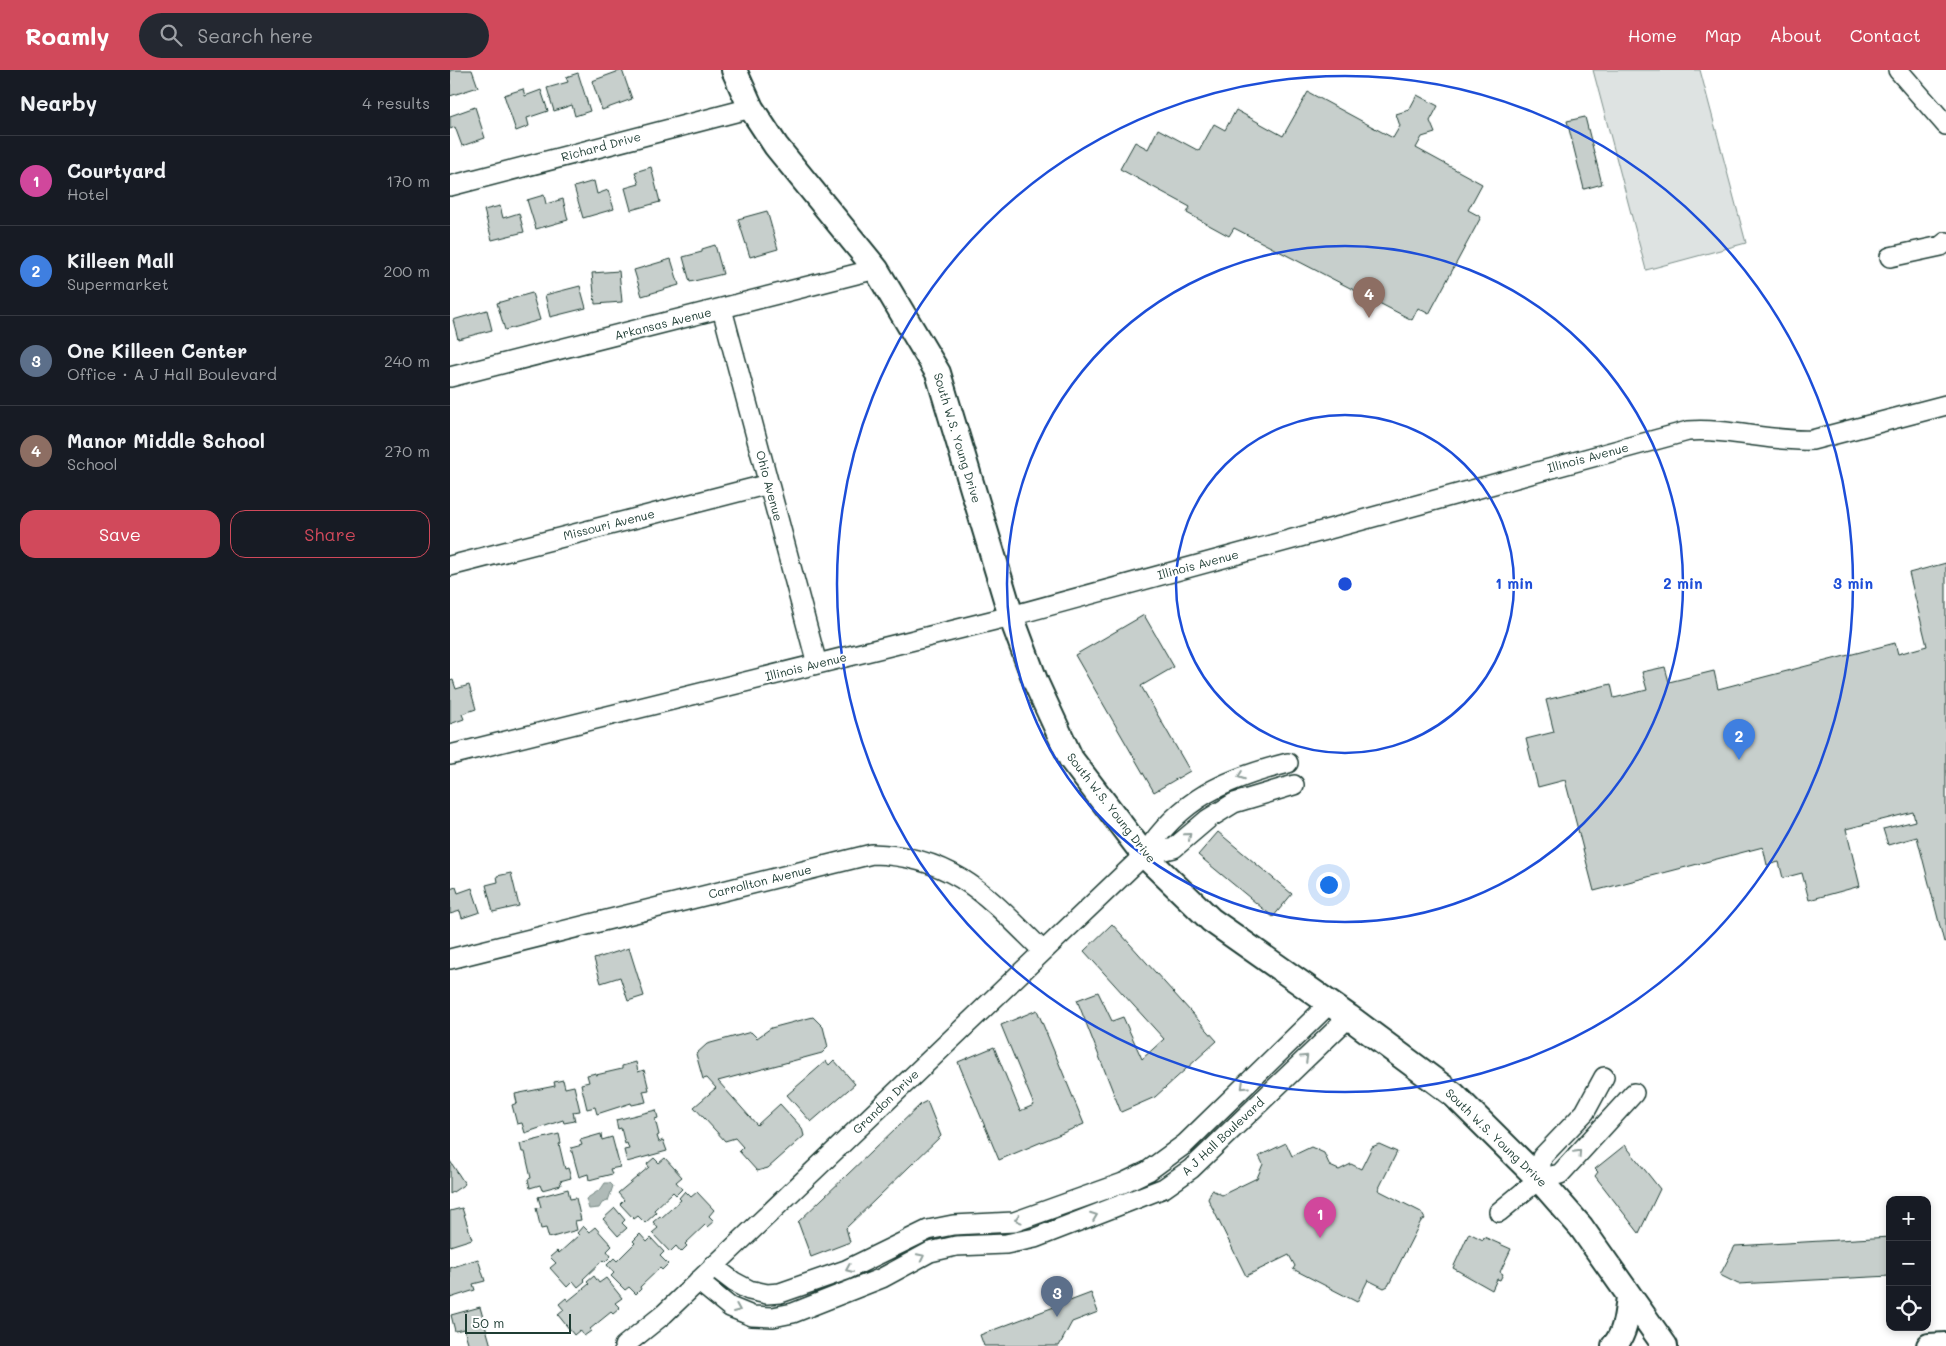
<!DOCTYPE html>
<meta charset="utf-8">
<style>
body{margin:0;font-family:Mali,sans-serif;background:#242831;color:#f1f3f6}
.controls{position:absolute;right:15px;bottom:15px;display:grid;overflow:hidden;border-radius:10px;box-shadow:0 2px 8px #0003}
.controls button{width:45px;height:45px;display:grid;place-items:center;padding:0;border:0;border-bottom:1px solid #363941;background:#171b24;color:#f1f3f6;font:25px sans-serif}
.scale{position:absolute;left:15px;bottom:12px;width:106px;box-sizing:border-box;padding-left:5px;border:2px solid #1f3d34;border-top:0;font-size:14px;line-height:18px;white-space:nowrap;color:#1f3d34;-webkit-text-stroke:4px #fff;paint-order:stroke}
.you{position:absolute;left:878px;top:814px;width:18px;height:18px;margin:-12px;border:4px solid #fff;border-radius:50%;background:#1a73e8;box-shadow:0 0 0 8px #1a73e833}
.badge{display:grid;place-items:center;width:32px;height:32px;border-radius:50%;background:#d1495b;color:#fff;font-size:16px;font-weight:700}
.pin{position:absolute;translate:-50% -41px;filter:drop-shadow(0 1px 2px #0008)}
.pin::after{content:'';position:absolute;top:26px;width:18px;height:15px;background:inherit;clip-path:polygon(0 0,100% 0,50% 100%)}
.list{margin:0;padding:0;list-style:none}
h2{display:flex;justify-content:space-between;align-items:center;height:65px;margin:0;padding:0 20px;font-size:21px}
h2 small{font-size:16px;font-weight:400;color:#9ea1a6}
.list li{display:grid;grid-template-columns:32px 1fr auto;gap:15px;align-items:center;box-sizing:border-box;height:90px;padding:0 20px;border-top:1px solid #363941}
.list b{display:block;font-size:19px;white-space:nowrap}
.list p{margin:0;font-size:16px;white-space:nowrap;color:#9ea1a6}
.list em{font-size:16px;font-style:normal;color:#9ea1a6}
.actions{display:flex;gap:10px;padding:15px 20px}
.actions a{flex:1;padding:11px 0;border:1px solid #d1495b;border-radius:15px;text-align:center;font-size:18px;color:#d1495b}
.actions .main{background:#d1495b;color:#fff}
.icon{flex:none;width:28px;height:28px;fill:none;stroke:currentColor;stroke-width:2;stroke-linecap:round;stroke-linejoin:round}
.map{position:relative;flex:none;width:1496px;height:1276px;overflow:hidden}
header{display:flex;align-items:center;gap:30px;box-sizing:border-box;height:70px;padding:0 25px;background:#d1495b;color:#fff}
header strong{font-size:24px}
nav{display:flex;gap:28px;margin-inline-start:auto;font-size:18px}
.search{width:350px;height:45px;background:#242831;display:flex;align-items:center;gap:12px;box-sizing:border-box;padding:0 18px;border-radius:28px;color:#9ea1a6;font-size:19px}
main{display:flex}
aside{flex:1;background:#171b24}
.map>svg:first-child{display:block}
.green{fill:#dee3e2;stroke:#7e908b}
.water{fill:#afbab7;stroke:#758883}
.building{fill:#c7cfcc;stroke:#1f3d34}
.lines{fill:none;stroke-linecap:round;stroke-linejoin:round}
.minor-casing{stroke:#1f3d34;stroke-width:22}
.major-casing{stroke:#1f3d34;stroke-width:28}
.minor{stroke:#fff;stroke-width:19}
.major{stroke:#fff;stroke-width:24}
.oneway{stroke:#8f9e9a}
.ring{fill:none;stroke:#1d4ed8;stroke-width:2.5}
.labels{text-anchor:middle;stroke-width:4;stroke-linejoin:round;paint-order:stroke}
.street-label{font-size:12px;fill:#1f3d34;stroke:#fff}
.centre{fill:#1d4ed8;stroke:#fff;stroke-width:2.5}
.ring-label{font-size:15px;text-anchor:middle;font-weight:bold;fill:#1d4ed8;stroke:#fff;stroke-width:4;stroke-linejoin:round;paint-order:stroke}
</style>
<header>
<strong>Roamly</strong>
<div class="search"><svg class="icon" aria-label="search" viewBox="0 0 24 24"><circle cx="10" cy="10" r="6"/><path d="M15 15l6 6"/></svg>Search here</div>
<nav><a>Home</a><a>Map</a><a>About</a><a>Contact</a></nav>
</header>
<main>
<aside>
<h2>Nearby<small>4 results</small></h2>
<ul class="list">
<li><span class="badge" style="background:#d1479c">1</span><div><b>Courtyard</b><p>Hotel</p></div><em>170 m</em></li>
<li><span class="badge" style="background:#3f7fe0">2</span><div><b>Killeen Mall</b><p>Supermarket</p></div><em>200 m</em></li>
<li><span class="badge" style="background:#5c6f8a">3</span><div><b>One Killeen Center</b><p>Office · A J Hall Boulevard</p></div><em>240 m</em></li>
<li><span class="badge" style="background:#8d6e63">4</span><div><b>Manor Middle School</b><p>School</p></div><em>270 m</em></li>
</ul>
<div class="actions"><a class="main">Save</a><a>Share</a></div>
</aside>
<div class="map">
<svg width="1496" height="1276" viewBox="0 0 1496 1276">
<rect width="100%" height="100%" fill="#fff"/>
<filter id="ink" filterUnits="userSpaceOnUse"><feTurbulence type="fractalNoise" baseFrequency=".02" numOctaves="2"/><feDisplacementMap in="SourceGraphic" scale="10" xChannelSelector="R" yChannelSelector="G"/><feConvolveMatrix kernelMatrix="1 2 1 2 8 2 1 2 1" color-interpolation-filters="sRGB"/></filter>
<g filter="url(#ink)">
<path class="green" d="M1143,0H1250L1296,173L1196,200Z"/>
<path class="water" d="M155,1113H160L163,1116L158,1131L152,1133L149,1138L139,1139L136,1129L151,1119Z"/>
<path class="building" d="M0,0H22L28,17L0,26Z
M172,0L182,29L152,40L142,11Z
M128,3L140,41L125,46L122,35L104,41L97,18L118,12L116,7Z
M73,19L75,26L91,20L98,41L77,48L79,56L66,61L54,25Z
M858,22L943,68L950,56L946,44L959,40L967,25L988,36L980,51L985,63L972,67L966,78L1032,114L1018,140L1031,147L979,244L968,238L962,250L784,158L779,166L737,143L740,137L670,99L685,72L698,79L708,59L749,81L764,54L775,60L786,40L833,66Z
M25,37L35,68L12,76L5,57L0,59V46Z
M1135,47L1152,114L1134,119L1117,51Z
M201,97L210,132L181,140L175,118L189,114L185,102Z
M144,111L147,124L158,120L164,139L133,148L124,117Z
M94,125L96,134L113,129L118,150L86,159L77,130Z
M50,136L53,148L69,143L74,162L42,170L34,140Z
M317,141L328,179L300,187L288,149Z
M265,175L273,204L240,212L233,187L252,182V179Z
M221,189L229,215L192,226L184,200Z
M169,201L172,232L145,234L142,203Z
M130,216L136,238L100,247L95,225Z
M82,223L90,250L55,260L47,233Z
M37,240L42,260L8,269L3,250Z
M1496,493V871L1494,872L1467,767L1438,775L1433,759L1465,751L1463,742L1396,759L1410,816L1359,830L1352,803L1333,808L1329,792L1317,795L1313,777L1144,821L1115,710L1088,717L1076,669L1104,662L1096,630L1161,614L1164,628L1197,620L1192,602L1215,597L1219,612L1264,601L1268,619L1445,573L1448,584L1477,576L1459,503Z
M694,545L724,597L691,616L740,701L704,722L625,585Z
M3,610L6,619L19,615L26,639L12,644L14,649L0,654V611Z
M768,762L842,824L823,847L748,785Z
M61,803L69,836L43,842L36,815L48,812L47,806Z
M6,817L8,823L22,818L30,842L12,848L10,841L0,844V819Z
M662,854L767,971L705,1027L671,1042L627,930L648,922L662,951L673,947L692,989L714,969L634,881Z
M179,878L194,926L178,931L170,907L151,913L144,889Z
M587,940L634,1054L549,1090L508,992L544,977L570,1041L584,1035L551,955Z
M363,947L373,957L378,977L372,983L268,1011L307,1055L330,1034L352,1058L354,1066L318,1098L307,1101L289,1081L293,1077L285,1068L275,1071L244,1037L266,1018L257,1008L253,1009L246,984L257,974L301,962L307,968L321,958Z
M384,990L405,1014L361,1052L337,1025L376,991L379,995Z
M186,992L188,1002L194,1000L199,1020L193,1021L196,1032L182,1035L181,1033L147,1044L145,1037L137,1039L131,1014L139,1012L137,1005L146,1003V1005L172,999V996Z
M113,1010L115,1018L124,1016L130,1041L123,1042L125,1051L114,1053L113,1050L75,1063L72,1053L67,1054L62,1035L67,1033L65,1024L105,1016L104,1012Z
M477,1031L491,1066L396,1158L400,1172L361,1187L348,1152L471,1034Z
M206,1040L208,1048L205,1049L209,1065L207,1066L209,1072L213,1070L217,1081L177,1092L174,1080L179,1079L177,1073L175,1074L171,1058L168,1059L166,1050Z
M109,1064L111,1073L109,1074L115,1099L118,1098L121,1108L110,1111L111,1115L92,1120L90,1115L80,1118L78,1109L81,1108L75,1082H72L70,1074Z
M151,1064L152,1070L162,1067L170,1097L160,1099L162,1104L139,1110L138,1104L129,1107L121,1078L132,1075L130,1070Z
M836,1073L842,1086L861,1077L874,1083L880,1096L889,1100L901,1094L911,1099L922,1077L929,1074L947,1082L928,1120L971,1142L975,1149L971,1151L938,1216L934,1218L918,1210L907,1232L843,1199L845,1196L839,1185L796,1206L758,1129L762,1120L772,1125L807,1108L813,1094L809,1086Z
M1175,1075L1210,1119L1189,1163L1145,1106L1148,1102L1145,1099Z
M204,1088L209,1093L215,1088L232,1107L226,1112L232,1119L226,1125L223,1122L204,1140L206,1143L195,1153L188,1146L184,1149L170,1134L174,1130L168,1123L199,1097L197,1094Z
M0,1091L15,1114L0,1124Z
M118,1119L120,1129L126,1128L131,1150L125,1151L127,1160L99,1168L96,1158L91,1159L86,1138L91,1137L88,1127Z
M235,1121L241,1127L247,1122L264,1140L259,1146L264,1151L257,1157L255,1155L235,1174L237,1176L231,1182L226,1176L220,1182L202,1163L208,1158L203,1152L210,1146L211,1148L231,1130L229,1128Z
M12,1138L22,1169L0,1176V1141Z
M165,1138L175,1150L172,1153L177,1158L168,1166L153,1149Z
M133,1156L139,1162L145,1157L162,1176L157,1181L161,1186L155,1192L153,1190L133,1209L135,1211L128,1217L123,1211L117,1217L100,1198L106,1193L100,1187L107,1181L109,1183L129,1165L127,1163Z
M1019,1163L1033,1170L1034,1167L1061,1179L1050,1202L1053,1204L1050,1210L1047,1209L1042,1220L1003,1198Z
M190,1164L197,1172L201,1168L214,1182L210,1186L218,1194L212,1200L210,1198L190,1217L191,1219L186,1224L179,1217L175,1220L161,1206L164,1203L157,1195L164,1188L167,1191L185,1173L183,1171Z
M1440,1167V1206L1288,1214L1270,1205L1285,1176Z
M28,1189L35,1211L23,1214L25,1220L0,1228V1198Z
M144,1206L149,1213L156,1208L172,1228L165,1233L170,1238L163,1244L161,1242L140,1259L141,1261L134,1266L130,1260L124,1265L108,1245L114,1240L109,1234L116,1228L118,1231L139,1214L137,1212Z
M641,1223L648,1242L622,1252L609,1276H534L530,1265Z
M30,1237L41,1276H19L14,1259L5,1261L1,1245Z"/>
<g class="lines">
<g class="minor-casing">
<path id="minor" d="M1448,0L1496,55
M0,116L301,38
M1440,187L1491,176L1496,172
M272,239L367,594
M0,307L426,199
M0,496L319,414
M0,685L561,546L1238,361C1280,358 1320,372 1362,370L1496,335
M694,785L724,778L758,749L784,733L844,715
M0,889L422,784C505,786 538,827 593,881
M1089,1109L1092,1087L1135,1042L1154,1007
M1049,1142L1089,1109L1110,1104L1184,1023
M263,1196L284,1212L299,1220L317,1224L330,1223L396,1200L478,1160L503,1155L564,1152L673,1113L698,1101L735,1074L880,933
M248,1211L280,1237L302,1246L323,1247L343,1243L432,1208L480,1182L506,1176L556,1174L585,1168L714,1118L741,1099L899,947
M174,1276L214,1244L694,785C731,728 775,709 838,693"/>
</g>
<g class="major-casing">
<path id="major" d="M284,0L301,38L326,76L426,199L488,303L561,546L586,613L621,689L694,785L761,850L899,947L1004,1025L1089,1109L1131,1157L1215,1276
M1164,1276C1176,1263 1177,1243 1179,1226
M1479,1276L1496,1275"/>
</g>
<use href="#minor" class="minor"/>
<use href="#major" class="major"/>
</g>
<defs><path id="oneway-chevron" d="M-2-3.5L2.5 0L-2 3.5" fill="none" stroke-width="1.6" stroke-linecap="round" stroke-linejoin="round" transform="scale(1.25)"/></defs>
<g class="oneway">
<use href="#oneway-chevron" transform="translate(791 706) rotate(160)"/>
<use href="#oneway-chevron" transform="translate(738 766) rotate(-41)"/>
<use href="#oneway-chevron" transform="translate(855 988) rotate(-44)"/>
<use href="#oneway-chevron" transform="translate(794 1016) rotate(136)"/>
<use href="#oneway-chevron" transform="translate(1128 1083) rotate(-47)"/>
<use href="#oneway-chevron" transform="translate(644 1146) rotate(-21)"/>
<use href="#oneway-chevron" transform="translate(568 1149) rotate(165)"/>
<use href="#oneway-chevron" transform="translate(471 1187) rotate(-26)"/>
<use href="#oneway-chevron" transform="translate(399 1199) rotate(157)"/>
<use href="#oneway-chevron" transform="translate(287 1239) rotate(23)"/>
</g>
</g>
<g class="ring">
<circle cx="895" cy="514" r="169"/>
<circle cx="895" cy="514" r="338"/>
<circle cx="895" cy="514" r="508"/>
</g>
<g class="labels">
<g class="street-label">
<text transform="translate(151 77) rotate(-15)" y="4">Richard Drive</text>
<text transform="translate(213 254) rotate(-14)" y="4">Arkansas Avenue</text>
<text transform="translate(507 368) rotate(73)" y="4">South W.S. Young Drive</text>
<text transform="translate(1138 388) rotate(-15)" y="4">Illinois Avenue</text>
<text transform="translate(319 416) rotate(75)" y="4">Ohio Avenue</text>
<text transform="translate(159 455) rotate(-14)" y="4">Missouri Avenue</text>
<text transform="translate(748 495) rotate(-15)" y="4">Illinois Avenue</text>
<text transform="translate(356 597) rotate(-14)" y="4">Illinois Avenue</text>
<text transform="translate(661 738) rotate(52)" y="4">South W.S. Young Drive</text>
<text transform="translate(310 812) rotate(-14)" y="4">Carrollton Avenue</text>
<text transform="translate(436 1032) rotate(-44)" y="4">Grandon Drive</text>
<text transform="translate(773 1067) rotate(-43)" y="4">A J Hall Boulevard</text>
<text transform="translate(1046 1068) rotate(44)" y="4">South W.S. Young Drive</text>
</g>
</g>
<circle cx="895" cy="514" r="8" class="centre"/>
<g class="ring-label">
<text x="1064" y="519">1 min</text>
<text x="1233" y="519">2 min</text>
<text x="1403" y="519">3 min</text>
</g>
</svg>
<div class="controls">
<button>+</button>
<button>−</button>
<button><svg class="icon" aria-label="locate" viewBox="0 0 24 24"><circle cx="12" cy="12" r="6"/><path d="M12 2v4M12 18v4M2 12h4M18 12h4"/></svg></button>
</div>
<div class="scale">50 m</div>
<div class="you"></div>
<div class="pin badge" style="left:870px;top:1168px;background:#d1479c">1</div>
<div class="pin badge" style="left:1289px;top:690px;background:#3f7fe0">2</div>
<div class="pin badge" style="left:607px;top:1247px;background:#5c6f8a">3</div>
<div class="pin badge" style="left:919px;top:248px;background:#8d6e63">4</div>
</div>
</main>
